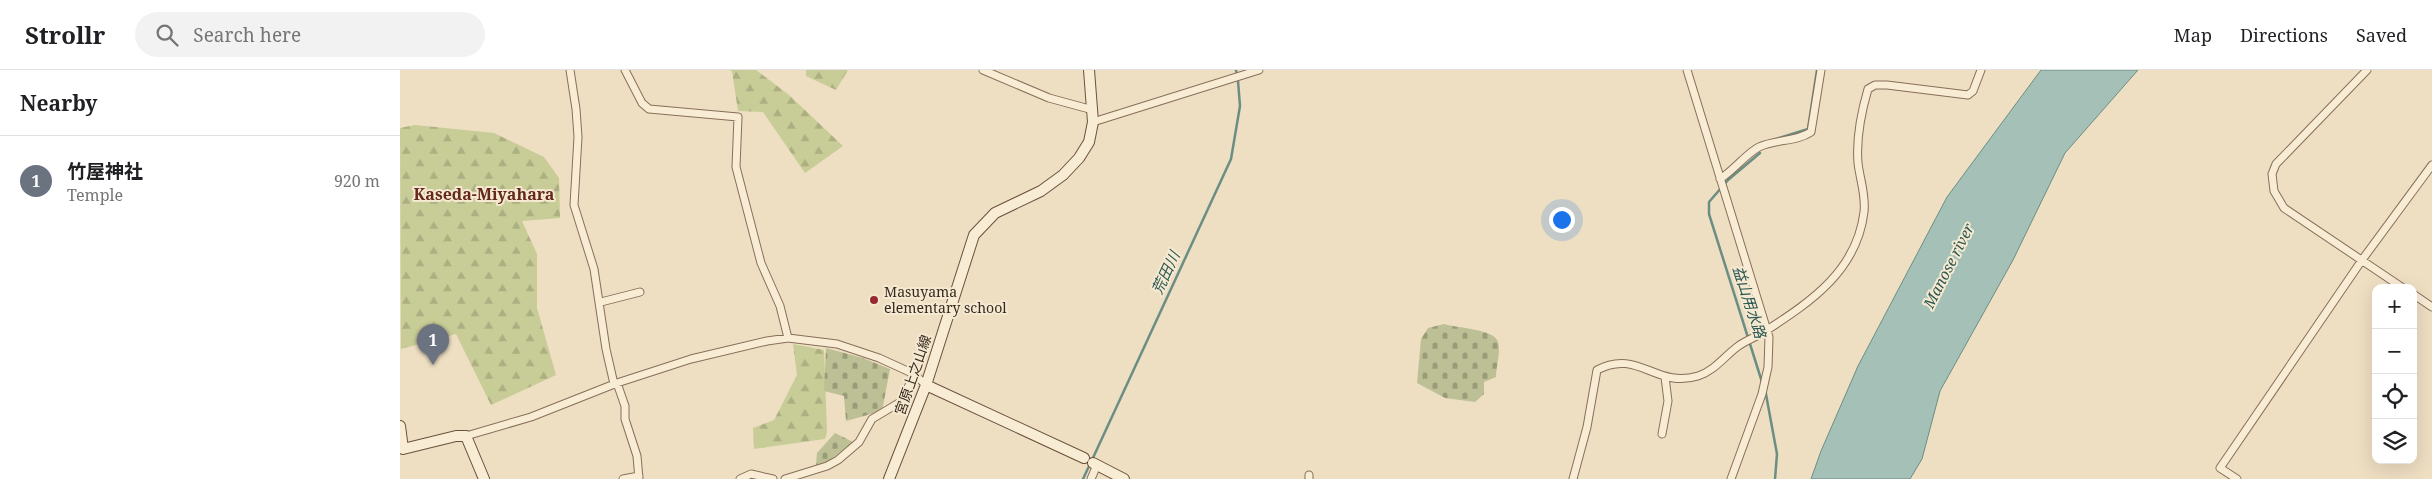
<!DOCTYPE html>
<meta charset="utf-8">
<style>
body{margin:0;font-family:"Noto Serif","Noto Sans JP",serif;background:#f2f2f2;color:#202124}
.controls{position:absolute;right:15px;bottom:15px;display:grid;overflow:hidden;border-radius:10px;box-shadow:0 5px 20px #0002}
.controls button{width:45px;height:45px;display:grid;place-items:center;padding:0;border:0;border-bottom:1px solid #e0e0e0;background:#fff;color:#202124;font:25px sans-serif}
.you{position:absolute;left:1161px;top:149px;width:18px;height:18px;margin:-12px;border:4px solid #fff;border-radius:50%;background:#1a73e8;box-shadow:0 0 0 8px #1a73e833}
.badge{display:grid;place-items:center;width:32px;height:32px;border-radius:50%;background:#db2777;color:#fff;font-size:16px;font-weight:700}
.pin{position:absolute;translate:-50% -41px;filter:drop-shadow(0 1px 2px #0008)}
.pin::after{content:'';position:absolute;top:26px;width:18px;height:15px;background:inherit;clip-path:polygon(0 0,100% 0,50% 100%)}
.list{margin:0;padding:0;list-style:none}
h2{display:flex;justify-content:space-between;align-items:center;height:65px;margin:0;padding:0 20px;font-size:21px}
h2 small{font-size:16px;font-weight:400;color:#757577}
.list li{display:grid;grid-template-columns:32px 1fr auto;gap:15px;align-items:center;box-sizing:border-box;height:90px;padding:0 20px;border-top:1px solid #e0e0e0}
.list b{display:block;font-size:19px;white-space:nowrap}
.list p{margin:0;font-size:16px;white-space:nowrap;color:#757577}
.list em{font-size:16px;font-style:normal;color:#757577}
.icon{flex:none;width:28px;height:28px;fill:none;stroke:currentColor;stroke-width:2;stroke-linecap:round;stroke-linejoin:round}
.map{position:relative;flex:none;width:2032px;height:409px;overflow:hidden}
header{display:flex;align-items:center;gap:30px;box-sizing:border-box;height:70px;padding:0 25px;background:#fff;border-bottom:1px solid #e0e0e0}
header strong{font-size:24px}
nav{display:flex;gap:28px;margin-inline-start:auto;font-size:18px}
.search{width:350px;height:45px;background:#f2f2f2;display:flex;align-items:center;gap:12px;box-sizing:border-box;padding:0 18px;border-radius:28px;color:#757577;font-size:19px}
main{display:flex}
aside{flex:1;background:#fff}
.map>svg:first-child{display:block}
.forest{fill:url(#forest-firs)}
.cemetery{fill:url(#cemetery-stones)}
.water{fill:#a4c0b7;stroke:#6b8e84}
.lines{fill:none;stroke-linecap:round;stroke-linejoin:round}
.stream{stroke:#6b8e84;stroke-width:2.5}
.street-casing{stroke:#876f59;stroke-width:9}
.secondary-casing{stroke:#69513c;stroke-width:12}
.street{stroke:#f9ecd5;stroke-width:7}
.secondary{stroke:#f9ecd5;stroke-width:10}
.poi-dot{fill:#96292f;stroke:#f5e9d1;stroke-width:2}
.labels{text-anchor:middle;stroke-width:4;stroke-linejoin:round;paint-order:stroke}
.poi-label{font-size:14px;fill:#37291d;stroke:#f5e9d1;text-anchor:start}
.street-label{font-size:14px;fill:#37291d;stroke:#f5e9d1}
.water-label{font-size:15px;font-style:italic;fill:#2c5752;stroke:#f5e9d1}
.quarter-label{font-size:16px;font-weight:bold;fill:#64281d;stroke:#f5e9d1}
</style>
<header>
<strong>Strollr</strong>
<div class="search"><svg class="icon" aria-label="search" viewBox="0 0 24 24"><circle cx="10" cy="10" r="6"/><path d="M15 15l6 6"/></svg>Search here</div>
<nav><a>Map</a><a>Directions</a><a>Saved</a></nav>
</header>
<main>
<aside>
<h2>Nearby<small></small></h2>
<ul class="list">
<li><span class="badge" style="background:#6b7280">1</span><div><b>竹屋神社</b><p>Temple</p></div><em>920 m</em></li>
</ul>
</aside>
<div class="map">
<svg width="2032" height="409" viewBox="0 0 2032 409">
<defs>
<pattern id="forest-firs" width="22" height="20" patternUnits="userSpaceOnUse" patternTransform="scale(1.25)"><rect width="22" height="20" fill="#c8cc96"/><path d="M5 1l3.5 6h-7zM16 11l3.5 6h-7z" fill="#acaf81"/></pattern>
<pattern id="cemetery-stones" width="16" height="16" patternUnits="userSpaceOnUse" patternTransform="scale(1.25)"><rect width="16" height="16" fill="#bdc095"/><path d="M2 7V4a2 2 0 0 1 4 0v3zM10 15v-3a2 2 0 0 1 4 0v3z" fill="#9a9c79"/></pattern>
</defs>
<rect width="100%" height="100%" fill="#eedec2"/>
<path class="forest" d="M329,0H356L389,25L443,76L405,103L363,42L338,41L332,1Z
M406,0H448L436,20L406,6Z
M15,55L94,63L144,87L159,108L160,148L122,151L137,184V238L156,305L91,335L56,264L1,279L0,58Z
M393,274L424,280L427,362L425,369L354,379L353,358L374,350L397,305Z"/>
<path class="cemetery" d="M1044,254C1056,258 1095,259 1098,272C1101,281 1096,297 1096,307L1084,312V324L1075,332L1045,328L1017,313L1021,269L1028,258Z
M426,278L463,288L490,299L482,341L446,351L444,326L424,321Z
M435,363L453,372L426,393L416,395L417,383Z"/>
<path class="water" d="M1641,0H1738L1665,83L1613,190L1540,321L1522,389L1510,409H1411L1421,381L1458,296L1547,127Z"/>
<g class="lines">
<path class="stream" d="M836,0L837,6
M1376,69L1408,59L1417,0
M1360,83L1328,110L1309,132V144L1362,312
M1365,319L1377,384L1375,409
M692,390L831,89L840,36L838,11
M683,409L690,394"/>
<g class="street-casing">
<path id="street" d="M170,0L176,39L178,67L174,135L194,199L206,279L214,314
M225,0L242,33L249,39L338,47L336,97L361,193L380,236L388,268
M583,0L649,28L693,40
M1287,0L1369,267L1368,297L1362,324L1331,409
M1967,0L1876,94L1872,104L1874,121L1884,138L2003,218
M693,52L859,0
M1320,109C1333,101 1347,83 1359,77C1376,69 1396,72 1411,62L1421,0
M2013,224L2032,237
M201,232L240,222
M217,313L225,336V349L237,386L239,409
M1262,364L1268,331L1265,307
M66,366L131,347L217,313L291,289L367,271L388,268L437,274L479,288L514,304L526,315
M223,409L239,406
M340,409L351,404L373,409
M385,409L427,396L438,390L459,372L472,349L502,331L514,304
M691,409L697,395
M909,409V405
M1173,409L1187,357L1197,300C1238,278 1256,319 1298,306C1314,301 1324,287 1337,277C1346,270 1357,267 1367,260C1412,231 1457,200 1464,142C1466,125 1460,110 1458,93C1456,68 1461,43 1468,19L1475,15H1487L1568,25L1573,21L1581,0
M1837,409L1820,398L1962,190L2032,95"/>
</g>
<g class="secondary-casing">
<path id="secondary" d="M526,315L684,388
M0,356L3,379L56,366H66L84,409
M693,393L724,409
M489,409L526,315L574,165L595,143L641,121L663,105L679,88L689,72L693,52L689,0"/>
</g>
<use href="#street" class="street"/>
<use href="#secondary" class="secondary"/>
</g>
<circle class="poi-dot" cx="474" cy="230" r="5"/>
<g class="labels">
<g class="poi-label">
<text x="484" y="227">Masuyama<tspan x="484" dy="16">elementary school</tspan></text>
</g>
<g class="street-label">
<text transform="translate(513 305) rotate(-71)" y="5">宮原上之山線</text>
</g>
<g class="water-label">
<text transform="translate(1549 196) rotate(-63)" y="5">Manose river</text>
<text transform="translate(766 203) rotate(-65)" y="5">荒田川</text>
<text transform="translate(1349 232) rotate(72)" y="5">益山用水路</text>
</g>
<g class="quarter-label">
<text x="84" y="130">Kaseda-Miyahara</text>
</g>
</g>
</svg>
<div class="controls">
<button>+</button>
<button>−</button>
<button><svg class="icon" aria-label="locate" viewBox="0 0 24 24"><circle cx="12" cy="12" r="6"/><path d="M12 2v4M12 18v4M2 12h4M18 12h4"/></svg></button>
<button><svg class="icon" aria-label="layers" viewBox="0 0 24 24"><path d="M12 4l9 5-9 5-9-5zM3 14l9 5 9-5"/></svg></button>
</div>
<div class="you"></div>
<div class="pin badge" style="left:33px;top:295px;background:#6b7280">1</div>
</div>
</main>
